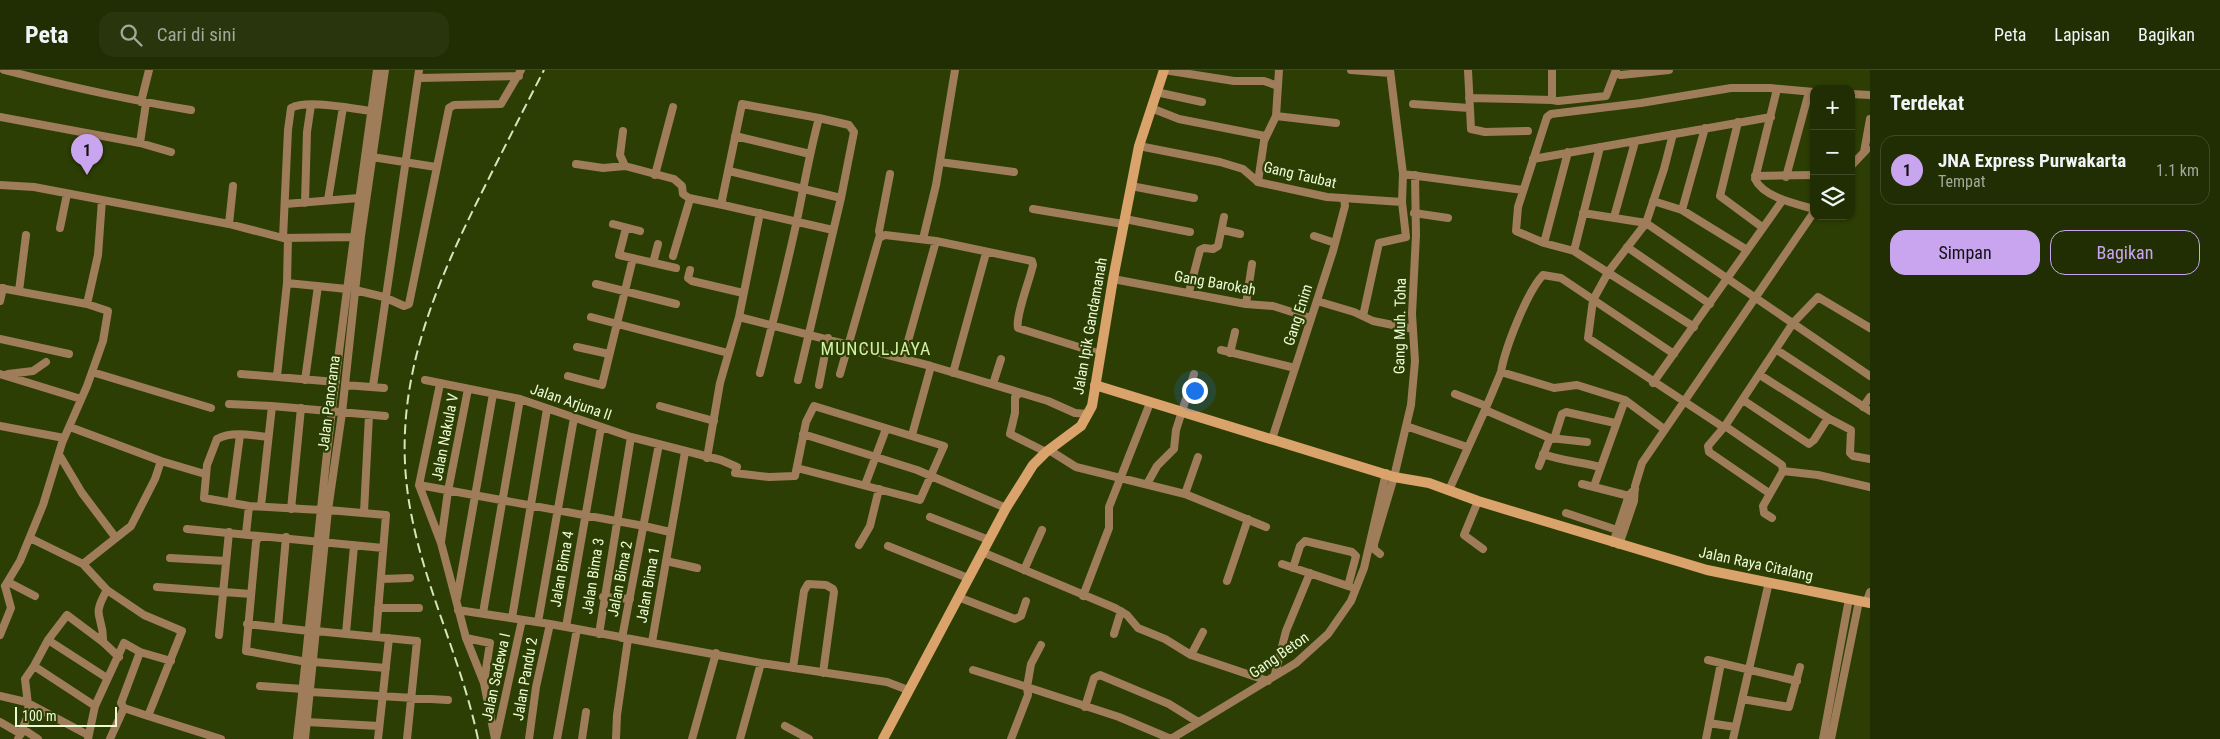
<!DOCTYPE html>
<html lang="id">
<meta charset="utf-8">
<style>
body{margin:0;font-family:"Roboto Condensed",sans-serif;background:#29360d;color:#f1f3f6}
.controls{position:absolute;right:15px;top:15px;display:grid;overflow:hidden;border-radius:10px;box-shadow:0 1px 4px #0004}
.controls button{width:45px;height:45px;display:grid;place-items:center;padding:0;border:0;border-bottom:1px solid #3e4a25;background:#212e03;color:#f1f3f6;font:25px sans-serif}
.scale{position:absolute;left:15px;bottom:12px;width:102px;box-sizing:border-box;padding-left:5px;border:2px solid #ebfbd6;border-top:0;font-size:14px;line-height:18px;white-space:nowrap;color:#ebfbd6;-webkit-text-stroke:4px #2c3e04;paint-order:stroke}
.you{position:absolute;left:1194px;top:320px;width:18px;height:18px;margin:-12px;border:4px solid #fff;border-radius:50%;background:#1a73e8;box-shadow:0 0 0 8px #1a73e833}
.badge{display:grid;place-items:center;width:32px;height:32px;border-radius:50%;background:#c8a5ee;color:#111;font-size:16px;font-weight:700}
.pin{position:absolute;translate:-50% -41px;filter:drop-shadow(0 1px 2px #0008)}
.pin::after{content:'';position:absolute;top:26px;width:18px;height:15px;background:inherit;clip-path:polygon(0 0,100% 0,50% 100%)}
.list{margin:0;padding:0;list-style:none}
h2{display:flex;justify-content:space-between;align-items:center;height:65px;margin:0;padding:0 20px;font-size:21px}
h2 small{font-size:16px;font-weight:400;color:#a2a89a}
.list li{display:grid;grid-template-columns:32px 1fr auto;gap:15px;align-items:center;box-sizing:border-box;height:70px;margin:0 10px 10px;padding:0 10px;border:1px solid #3e4a25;border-radius:15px}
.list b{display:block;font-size:19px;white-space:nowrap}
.list p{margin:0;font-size:16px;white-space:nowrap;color:#a2a89a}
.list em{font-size:16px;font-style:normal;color:#a2a89a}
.actions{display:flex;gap:10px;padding:15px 20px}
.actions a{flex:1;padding:11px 0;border:1px solid #c8a5ee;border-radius:15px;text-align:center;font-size:18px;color:#c8a5ee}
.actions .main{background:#c8a5ee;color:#111}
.icon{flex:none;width:28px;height:28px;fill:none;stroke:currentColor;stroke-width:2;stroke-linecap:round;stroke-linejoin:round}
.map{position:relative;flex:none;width:1870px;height:669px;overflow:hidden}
header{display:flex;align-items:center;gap:30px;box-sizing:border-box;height:70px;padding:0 25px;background:#212e03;border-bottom:1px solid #3e4a25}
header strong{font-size:24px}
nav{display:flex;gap:28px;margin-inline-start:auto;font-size:18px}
.search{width:350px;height:45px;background:#29360d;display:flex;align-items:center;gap:12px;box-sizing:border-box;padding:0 18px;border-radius:15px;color:#a2a89a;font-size:19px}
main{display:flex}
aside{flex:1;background:#212e03}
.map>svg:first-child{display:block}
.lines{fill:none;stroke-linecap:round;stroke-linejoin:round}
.street{stroke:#9f7d5b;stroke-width:8}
.secondary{stroke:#daa36c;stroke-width:10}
.rail{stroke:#d5e6be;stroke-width:2;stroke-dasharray:10 5;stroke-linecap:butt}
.labels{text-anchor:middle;stroke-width:4.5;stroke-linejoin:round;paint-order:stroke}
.street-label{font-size:15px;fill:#ebfbd6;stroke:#2c3e04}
.quarter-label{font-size:18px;letter-spacing:1px;fill:#d3f1a6;stroke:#2c3e04}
</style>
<header>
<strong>Peta</strong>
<div class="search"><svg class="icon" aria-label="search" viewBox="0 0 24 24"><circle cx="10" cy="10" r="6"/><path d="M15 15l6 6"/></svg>Cari di sini</div>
<nav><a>Peta</a><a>Lapisan</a><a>Bagikan</a></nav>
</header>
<main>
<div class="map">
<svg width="1870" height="669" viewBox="0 0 1870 669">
<rect width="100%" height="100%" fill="#2c3e04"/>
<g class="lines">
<path class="street" d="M4,0C66,16 128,30 191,40
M1164,0L1234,11H1264L1278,16
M1351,0L1390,3
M1468,0L1471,59L1485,62L1528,61
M1552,0V30L1558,31L1606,26L1616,0
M1621,5L1669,0
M418,8L519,6
M1777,19L1755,109C1763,127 1796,134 1814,139
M1156,22L1202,32
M1851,24L1870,25
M1469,28L1552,30
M141,32L149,0
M1413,34L1469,38
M1151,38L1179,49L1265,66
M1276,46L1336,53
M0,47L140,73L171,82
M1738,52L1720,126L1762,157
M1705,58L1682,140L1747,180
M623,61L620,85L625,96L674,109L682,116L683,124L689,128L723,135
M1673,64L1664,99L1646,153L1609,201L1593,230L1588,268L1723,357
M735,66L810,84
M140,73L146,33
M1139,76L1220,92L1243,99L1258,112L1327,127L1402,132
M1864,82L1870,49
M372,87L436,97
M1533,89L1771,47
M940,92L1014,102
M576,94L603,98L625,96
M1851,96L1867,79
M729,101L841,128
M1403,104L1523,120
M655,105L673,37
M1755,106L1814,105
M1786,107L1809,22
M1258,112L1264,71L1276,46L1279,0
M0,115L34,117L229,154L283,168L360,167
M1131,116L1194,128
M328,130L343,37
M1653,131L1682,140
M305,133L307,62L311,35
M285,134L359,128
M1033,139L1123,154
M1414,143L1448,148
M1583,143L1646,153L1870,306
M1614,147L1635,72
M1125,149L1190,162
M229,154L233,116
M613,154L640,161
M60,158L67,124
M626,158L619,185L676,198
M1223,160L1240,164
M880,166L879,161L890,104
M1314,166L1335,173
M283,168L288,60L291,38C308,29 352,39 372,41
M923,169L936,115L955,0
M1544,173L1568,82
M1627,177L1710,234
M1574,181L1600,77
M673,186L690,129
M653,193L658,174
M690,200L688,208L692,211L743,223
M1113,209L1246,234L1273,236L1311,248
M287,213L347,219
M596,214L676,234
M0,218L87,234L108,241L103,271L87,316L62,373L43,435L20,491L5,516
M355,220L384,227L404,236L409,234L449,38L454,35L501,34L521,0
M19,221L26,165
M1189,222L1200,180L1204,178L1213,179L1218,176L1224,147
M0,231L3,218
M1317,231L1354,242L1373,251L1413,259
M87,234L98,185L102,130
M1246,234L1252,194
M1363,246L1379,173L1406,167L1402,132L1403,104L1390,0
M591,247L728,283
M739,247L931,296L1048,331L1075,343L1088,344
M1694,257L1574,181L1544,173L1516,161L1518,137L1547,47L1551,44L1641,33L1731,18H1770L1814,22
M0,269L69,284
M577,277L609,284
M1221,280L1295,298
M1777,280L1870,341
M1230,283L1235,262
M903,289L936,171
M92,302L211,338
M1501,302C1505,278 1527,222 1543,205L1561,208L1674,284
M760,303C773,252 786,201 797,150C804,116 810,81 819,48L742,34L722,130L723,135L833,160
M953,303L986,183
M0,304L81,329
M8,304L33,301L46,292
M241,304L336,312
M840,304L879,168L885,165L936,171L1032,191L1033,195C1030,209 1015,247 1018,258L1101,284
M1760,305L1828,348L1851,360L1850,383L1853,386L1870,389
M277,306L287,213L288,168
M568,306L602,315L633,188
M305,310L318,216
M425,310L520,329L631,367L721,390L737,397L735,403L769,407L795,406L806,352L814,336L944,376L920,430L797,398
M798,310L841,128L854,62L849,55L819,48
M1653,313L1782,131
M440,314L419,415L441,473L466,568L484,613L495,669
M993,314L1001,289
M345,315L384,318
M819,315L828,268
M373,316L419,0
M1020,323L1015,327V343L1010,364L1046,382
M1455,324L1486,336
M1743,330L1809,374L1814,370L1828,348
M229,334L272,336L385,346
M660,336L714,351
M1863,337L1870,327
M0,356L64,368
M1406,356L1467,377
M1725,356L1782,395L1783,401L1763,436L1764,443L1772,448
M70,357L161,391L205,404
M803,364L917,400L1006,438
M912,365L931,296
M267,367C252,365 231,361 217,369L207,395L204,428L249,436L321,440
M1550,368L1485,340L1501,302L1554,318L1577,315L1625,330
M1272,369L1333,181L1345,136L1344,128
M1554,369L1562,344L1566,342L1615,353
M1049,380L1076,397L1185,424L1266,457
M1543,384C1562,391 1581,392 1600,397
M60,386L82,423L116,468
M707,388L720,313L739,247L760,143
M1539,396L1550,368L1587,372
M1783,401L1818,405L1870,417
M1147,414L1157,396L1174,379L1176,360L1194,304
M1582,414L1633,427
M419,415L644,456L670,462
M865,415L886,359
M1594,416L1625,330L1664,359
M1449,420L1485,340
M1769,423L1709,382L1708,376L1725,356L1793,253L1818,227L1870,258
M1185,424L1198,387
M1478,431L1464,465L1483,479
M231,433L240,365
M261,436L272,336
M291,439L301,338
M328,440L386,445L376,566
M364,442L369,345
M1566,443L1617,460
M930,447L989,470
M187,459L383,478
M246,464L249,436
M259,466L256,472L246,581L307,592
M30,468L83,494L107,520L144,545L182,561L148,646L221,669
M441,472L448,421L468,319
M1613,473L1629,425L1635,419
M859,475L870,456L879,419
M1619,475L1634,431L1635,416L1642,393L1814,142
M888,476L968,508
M982,482L1115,538L1127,545L1138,558L1165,569L1191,585L1268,611
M1380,484L1374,479V474L1394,407L1411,335L1415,291L1412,244L1416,165L1415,105
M170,488L226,491
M666,491L697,498
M83,494L131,456L155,409L161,391
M1282,494L1351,517
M1293,498L1300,476L1305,471L1352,482L1356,486L1348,516
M1024,500L1042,460
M381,509L410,508
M1227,511L1248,449
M8,512L35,526
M157,517L251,524
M1083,526L1109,458V437L1150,333
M603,527L630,529
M958,527L1015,549L1021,546L1026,531
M457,528L493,324
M1866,533L1870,522
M378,538H419
M458,540L550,554L761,593L887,612L908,620
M483,543L520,329
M512,548L547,339
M538,552L574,348
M247,554L309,561
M278,557L286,467
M566,557L601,357
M316,561L417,571L407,669
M346,563L354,476
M599,564L631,367
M1114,564L1121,541
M0,565L11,538L5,516
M219,565L229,462
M466,568L490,573L484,612
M622,568L659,374
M103,572C104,544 90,549 107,520
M652,572L685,382
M140,582L121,633L124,638L148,646
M1191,585L1203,562
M1708,590L1797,611
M314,592L386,598
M34,596L48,570
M793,598L804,521L808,514L826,515L833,519L834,522L823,603
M973,600L1027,617L1031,594L1041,575
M1275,604L1286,561L1310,503
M107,608L48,570L67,545L103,572L119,587
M260,616L303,619
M311,622L448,630
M0,626L26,632L88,665
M1742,629L1789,637L1800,597
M1085,637L1094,608L1100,605L1169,634L1198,652
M0,652L21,664
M307,652L379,656
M1709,653L1735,657
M785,656L809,669
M23,659L38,669
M18,669L29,643L25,609L34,596L95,636
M88,669L95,636L124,573L140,582L171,591
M110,669L124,638
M297,669C306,592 313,516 321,439C336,292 357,146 377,0
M305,669L328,440L342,343L361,166L385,0
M378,669L389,568
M496,669L522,550
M529,669L536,617L550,554
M557,669L577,559
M582,669L586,642
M616,669L617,645L628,569
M692,669L716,583
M740,669L761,593
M1011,669L1028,625L1027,617L1119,647L1171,669
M1171,669L1296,593L1328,564L1351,531L1364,498L1386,403
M1706,669L1721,593
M1733,669L1769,512
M1823,669L1849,529
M1831,669L1859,531"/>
<path class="secondary" d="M1095,315L1394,407L1429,413L1478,431L1707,500L1870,533
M883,669L1006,438L1033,395L1046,382L1081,356L1092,336L1113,209L1139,76L1164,0"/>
<path class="rail" d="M478,669C462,592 427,523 412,448C386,324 433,219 487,112C506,74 525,37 544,0"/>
</g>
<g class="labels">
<g class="street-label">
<text transform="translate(1300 105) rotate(13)" y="5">Gang Taubat</text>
<text transform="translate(1215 213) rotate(10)" y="5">Gang Barokah</text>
<text transform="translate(1298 245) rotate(-72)" y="5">Gang Enim</text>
<text transform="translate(1090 256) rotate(-80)" y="5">Jalan Ipik Gandamanah</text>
<text transform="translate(1400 256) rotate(-89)" y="5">Gang Muh. Toha</text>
<text transform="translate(571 332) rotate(19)" y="5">Jalan Arjuna II</text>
<text transform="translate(329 333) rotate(-83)" y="5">Jalan Panorama</text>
<text transform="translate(445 367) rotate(-79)" y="5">Jalan Nakula V</text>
<text transform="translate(1756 494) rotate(12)" y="5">Jalan Raya Citalang</text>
<text transform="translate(562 499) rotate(-80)" y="5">Jalan Bima 4</text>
<text transform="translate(593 506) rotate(-81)" y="5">Jalan Bima 3</text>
<text transform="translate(620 509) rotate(-79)" y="5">Jalan Bima 2</text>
<text transform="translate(648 515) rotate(-80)" y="5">Jalan Bima 1</text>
<text transform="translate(1279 585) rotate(-35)" y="5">Gang Beton</text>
<text transform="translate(496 607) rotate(-78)" y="5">Jalan Sadewa I</text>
<text transform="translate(525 609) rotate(-80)" y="5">Jalan Pandu 2</text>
</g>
<g class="quarter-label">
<text x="876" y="285">MUNCULJAYA</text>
</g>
</g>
</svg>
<div class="controls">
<button>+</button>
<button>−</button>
<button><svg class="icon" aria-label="layers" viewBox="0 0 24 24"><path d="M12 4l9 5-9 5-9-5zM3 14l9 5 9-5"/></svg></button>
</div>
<div class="scale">100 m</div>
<div class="you"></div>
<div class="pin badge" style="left:87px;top:105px">1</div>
</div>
<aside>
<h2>Terdekat<small></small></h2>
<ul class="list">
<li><span class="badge">1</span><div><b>JNA Express Purwakarta</b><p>Tempat</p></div><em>1.1 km</em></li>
</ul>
<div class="actions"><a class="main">Simpan</a><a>Bagikan</a></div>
</aside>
</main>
